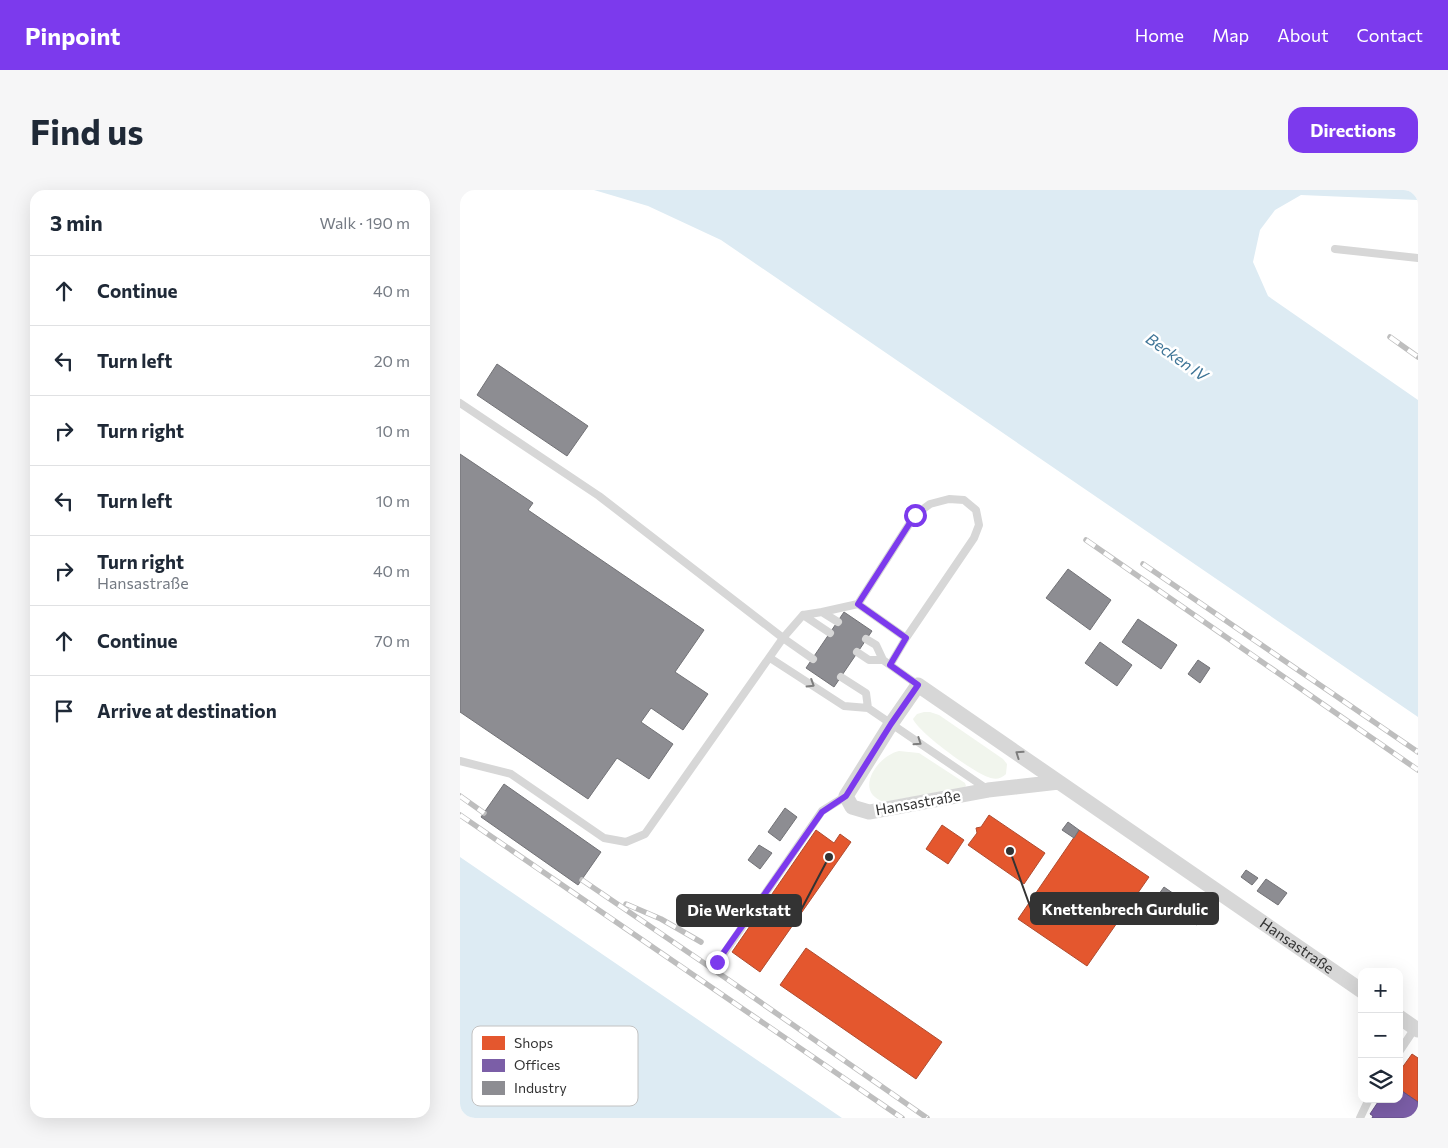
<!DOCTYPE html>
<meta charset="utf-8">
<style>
body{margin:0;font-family:Commissioner,sans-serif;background:#f6f6f7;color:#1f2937}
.controls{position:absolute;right:15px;bottom:15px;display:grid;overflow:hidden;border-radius:10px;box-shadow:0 5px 20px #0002}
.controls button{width:45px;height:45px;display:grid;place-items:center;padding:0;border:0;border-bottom:1px solid #e0e1e3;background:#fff;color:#1f2937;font:25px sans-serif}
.stop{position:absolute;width:15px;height:15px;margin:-11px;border:4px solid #7c3aed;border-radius:50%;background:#fff}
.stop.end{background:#7c3aed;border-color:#fff;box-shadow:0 1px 5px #0008}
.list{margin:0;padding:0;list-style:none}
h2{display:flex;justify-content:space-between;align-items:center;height:65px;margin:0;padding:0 20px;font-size:21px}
h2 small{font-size:16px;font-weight:400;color:#747a83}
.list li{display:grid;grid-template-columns:32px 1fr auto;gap:15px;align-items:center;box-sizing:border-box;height:70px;padding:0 20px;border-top:1px solid #e0e1e3}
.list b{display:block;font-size:19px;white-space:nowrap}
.list p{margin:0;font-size:16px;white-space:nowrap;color:#747a83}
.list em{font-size:16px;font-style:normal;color:#747a83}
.icon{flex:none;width:28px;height:28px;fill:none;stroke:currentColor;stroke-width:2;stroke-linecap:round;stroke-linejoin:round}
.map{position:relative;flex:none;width:958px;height:928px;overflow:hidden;border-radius:15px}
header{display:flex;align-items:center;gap:30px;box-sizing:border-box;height:70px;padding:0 25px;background:#7c3aed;color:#fff}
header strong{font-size:24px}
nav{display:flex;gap:28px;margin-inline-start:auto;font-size:18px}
.intro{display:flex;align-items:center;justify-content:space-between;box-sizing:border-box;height:120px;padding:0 30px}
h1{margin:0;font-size:35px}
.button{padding:12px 22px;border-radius:15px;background:#7c3aed;color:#fff;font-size:18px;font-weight:700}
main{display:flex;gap:30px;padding:0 30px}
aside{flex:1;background:#fff;border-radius:15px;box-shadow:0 5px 20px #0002}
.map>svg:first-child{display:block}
.green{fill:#f1f5ed}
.water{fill:#ddebf3}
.shops{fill:#e4572e;stroke:#af4c30}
.offices{fill:#7b5ea7;stroke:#655184}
.industry{fill:#8d8d92;stroke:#727276}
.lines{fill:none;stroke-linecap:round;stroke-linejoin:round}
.service{stroke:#d7d7d7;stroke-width:8}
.minor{stroke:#d7d7d7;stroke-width:15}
.rail-casing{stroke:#bebebe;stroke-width:5.5}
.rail{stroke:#fff;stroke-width:4;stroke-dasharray:11;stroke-linecap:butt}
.oneway{stroke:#7d7d7d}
.route{stroke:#7c3aed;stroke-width:6}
.labels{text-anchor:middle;stroke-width:5;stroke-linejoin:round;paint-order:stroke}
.street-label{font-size:15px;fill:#333;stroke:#fff}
.water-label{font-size:16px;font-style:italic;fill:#3f7597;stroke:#fff}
.key{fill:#fff;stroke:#c2c2c2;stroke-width:1}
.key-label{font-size:14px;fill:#333}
.leader{fill:none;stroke:#333;stroke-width:2}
.callout-dot{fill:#333;stroke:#fff;stroke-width:2}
.callout{fill:#333;stroke:#333;stroke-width:2}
.callout-label{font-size:16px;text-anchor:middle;font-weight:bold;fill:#fff}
</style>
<header>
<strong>Pinpoint</strong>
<nav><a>Home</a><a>Map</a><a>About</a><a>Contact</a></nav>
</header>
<div class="intro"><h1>Find us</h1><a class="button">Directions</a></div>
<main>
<aside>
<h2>3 min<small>Walk · 190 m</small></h2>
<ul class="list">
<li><svg class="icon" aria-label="ahead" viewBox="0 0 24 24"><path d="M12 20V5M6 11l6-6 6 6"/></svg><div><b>Continue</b></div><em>40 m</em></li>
<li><svg class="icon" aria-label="left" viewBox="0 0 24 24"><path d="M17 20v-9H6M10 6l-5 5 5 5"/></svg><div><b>Turn left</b></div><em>20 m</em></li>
<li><svg class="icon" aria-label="right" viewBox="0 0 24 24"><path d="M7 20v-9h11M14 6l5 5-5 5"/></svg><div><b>Turn right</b></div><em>10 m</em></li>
<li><svg class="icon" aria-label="left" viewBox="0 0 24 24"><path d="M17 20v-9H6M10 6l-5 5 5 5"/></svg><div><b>Turn left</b></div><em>10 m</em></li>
<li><svg class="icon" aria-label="right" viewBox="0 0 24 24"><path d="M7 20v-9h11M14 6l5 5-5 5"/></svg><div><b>Turn right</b><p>Hansastraße</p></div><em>40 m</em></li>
<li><svg class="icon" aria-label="ahead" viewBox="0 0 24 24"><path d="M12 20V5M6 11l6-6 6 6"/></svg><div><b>Continue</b></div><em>70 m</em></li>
<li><svg class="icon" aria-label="arrive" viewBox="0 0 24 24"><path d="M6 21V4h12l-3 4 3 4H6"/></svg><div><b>Arrive at destination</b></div></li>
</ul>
</aside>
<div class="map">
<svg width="958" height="928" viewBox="0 0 958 928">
<rect width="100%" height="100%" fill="#fff"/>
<path class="green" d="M464,522H470L479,525L543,569L547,574L546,584C541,589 535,590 528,587C513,582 459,543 453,529L457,524Z
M439,561L459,563L505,593L506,596L503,598L424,612C393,602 417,566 439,561Z"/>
<path class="water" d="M134,0H958V10L841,5L815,20L800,40L793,72L808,106L958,210V527L261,50L188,16Z
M0,667L382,928H0Z"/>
<path class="shops" d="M529,625L585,663L564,694L508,655L517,643L516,638L521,637Z
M482,635L504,650L488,674L466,659Z
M356,640L374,653L380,644L391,652L300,782L272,762Z
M619,640L689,687L627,776L558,729Z
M346,758L482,852L456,889L320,795Z
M952,864L958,868V912L939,899V882Z"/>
<path class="offices" d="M367,454L388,468L382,477L361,463Z
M939,899L958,912V928H912L913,926L910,924L920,909H939Z"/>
<path class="industry" d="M37,174L128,236L107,266L17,205Z
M0,264L73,313L68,320L244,440L215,482L248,504L223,540L191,518L181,532L213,554L189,589L157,568L128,609L0,522Z
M608,379L651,410L630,440L586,408Z
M384,422L412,441L374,497L346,478Z
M678,429L717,455L701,479L662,452Z
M640,452L672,475L657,496L625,473Z
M738,470L750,478L740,493L728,484Z
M44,594L141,662L118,695L21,627Z
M325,618L337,627L320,651L308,642Z
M608,632L619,640L614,648L602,640Z
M299,655L312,663L300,679L288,670Z
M786,680L798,688L792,695L781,687Z
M806,689L827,703L818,715L797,701Z
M704,697L730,715L722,726L696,708Z
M730,720L742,728L737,735L725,727Z"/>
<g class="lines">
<path class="service" d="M875,59L958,68
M0,213L139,306L323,448L185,644L166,652L144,648L51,584L0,571
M362,422L398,414L446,448L514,348L519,335L516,320L504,310L489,309L470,314L455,325L398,414
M343,425L370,443
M406,449L416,455L423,470L458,495
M397,462L409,470H423
M310,468L384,516L408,518L527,599
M353,469L323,448L343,425L362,422L378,432
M430,475L446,448
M381,487L406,503L408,518
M256,775L362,621L386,606
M939,862L955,838
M900,928L909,909"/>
<g class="minor">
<path id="s1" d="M599,592L528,600L409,622L392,617L386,606L431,534L458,495L902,801"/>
<path d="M939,827L958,840"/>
</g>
<g class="rail-casing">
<path id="rail" d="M930,147L958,167
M626,350L958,580
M683,374L958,562
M0,606L24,623
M0,625L442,928
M122,690L244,773L467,928
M166,714L201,729L241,752"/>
</g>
<use href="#rail" class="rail"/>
</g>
<defs><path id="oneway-chevron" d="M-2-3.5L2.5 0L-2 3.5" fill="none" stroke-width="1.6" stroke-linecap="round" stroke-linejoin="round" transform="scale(1.25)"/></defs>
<g class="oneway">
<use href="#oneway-chevron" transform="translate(351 494) rotate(32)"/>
<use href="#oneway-chevron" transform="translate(458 552) rotate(34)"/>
<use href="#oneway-chevron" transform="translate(559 564) rotate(-145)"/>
</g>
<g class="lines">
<path class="route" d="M257,772L362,622L386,606L431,534L458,495L430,475L446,448L398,414L455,325"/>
</g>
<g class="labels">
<g class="street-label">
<text transform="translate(458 613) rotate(-10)" y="5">Hansastraße</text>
<text dy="5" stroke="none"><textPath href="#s1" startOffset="815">Hansastraße</textPath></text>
</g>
<g class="water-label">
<text transform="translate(717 167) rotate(35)" y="6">Becken IV</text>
</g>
</g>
<rect x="12" y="836" width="166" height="80" rx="8" class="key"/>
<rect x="22" y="846" width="23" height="14" fill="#e4572e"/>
<rect x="22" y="869" width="23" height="13" fill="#7b5ea7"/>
<rect x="22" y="891" width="23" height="14" fill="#8d8d92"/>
<g class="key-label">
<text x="54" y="858">Shops</text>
<text x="54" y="880">Offices</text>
<text x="54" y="903">Industry</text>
</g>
<path class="leader" d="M550 661L571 719M369 667L341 720"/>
<g class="callout-dot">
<circle cx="550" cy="661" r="5"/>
<circle cx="369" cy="667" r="5"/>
</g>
<g class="callout">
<rect x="571" y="703" width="187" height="31" rx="5"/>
<rect x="217" y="705" width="124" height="31" rx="5"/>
</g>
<g class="callout-label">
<text x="665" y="725">Knettenbrech Gurdulic</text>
<text x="279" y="726">Die Werkstatt</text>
</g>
</svg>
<div class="controls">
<button>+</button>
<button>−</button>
<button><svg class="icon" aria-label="layers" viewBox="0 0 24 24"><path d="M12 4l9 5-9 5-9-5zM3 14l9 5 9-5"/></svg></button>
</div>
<div class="stop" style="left:455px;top:325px"></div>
<div class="stop end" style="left:257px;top:772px"></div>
</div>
</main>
